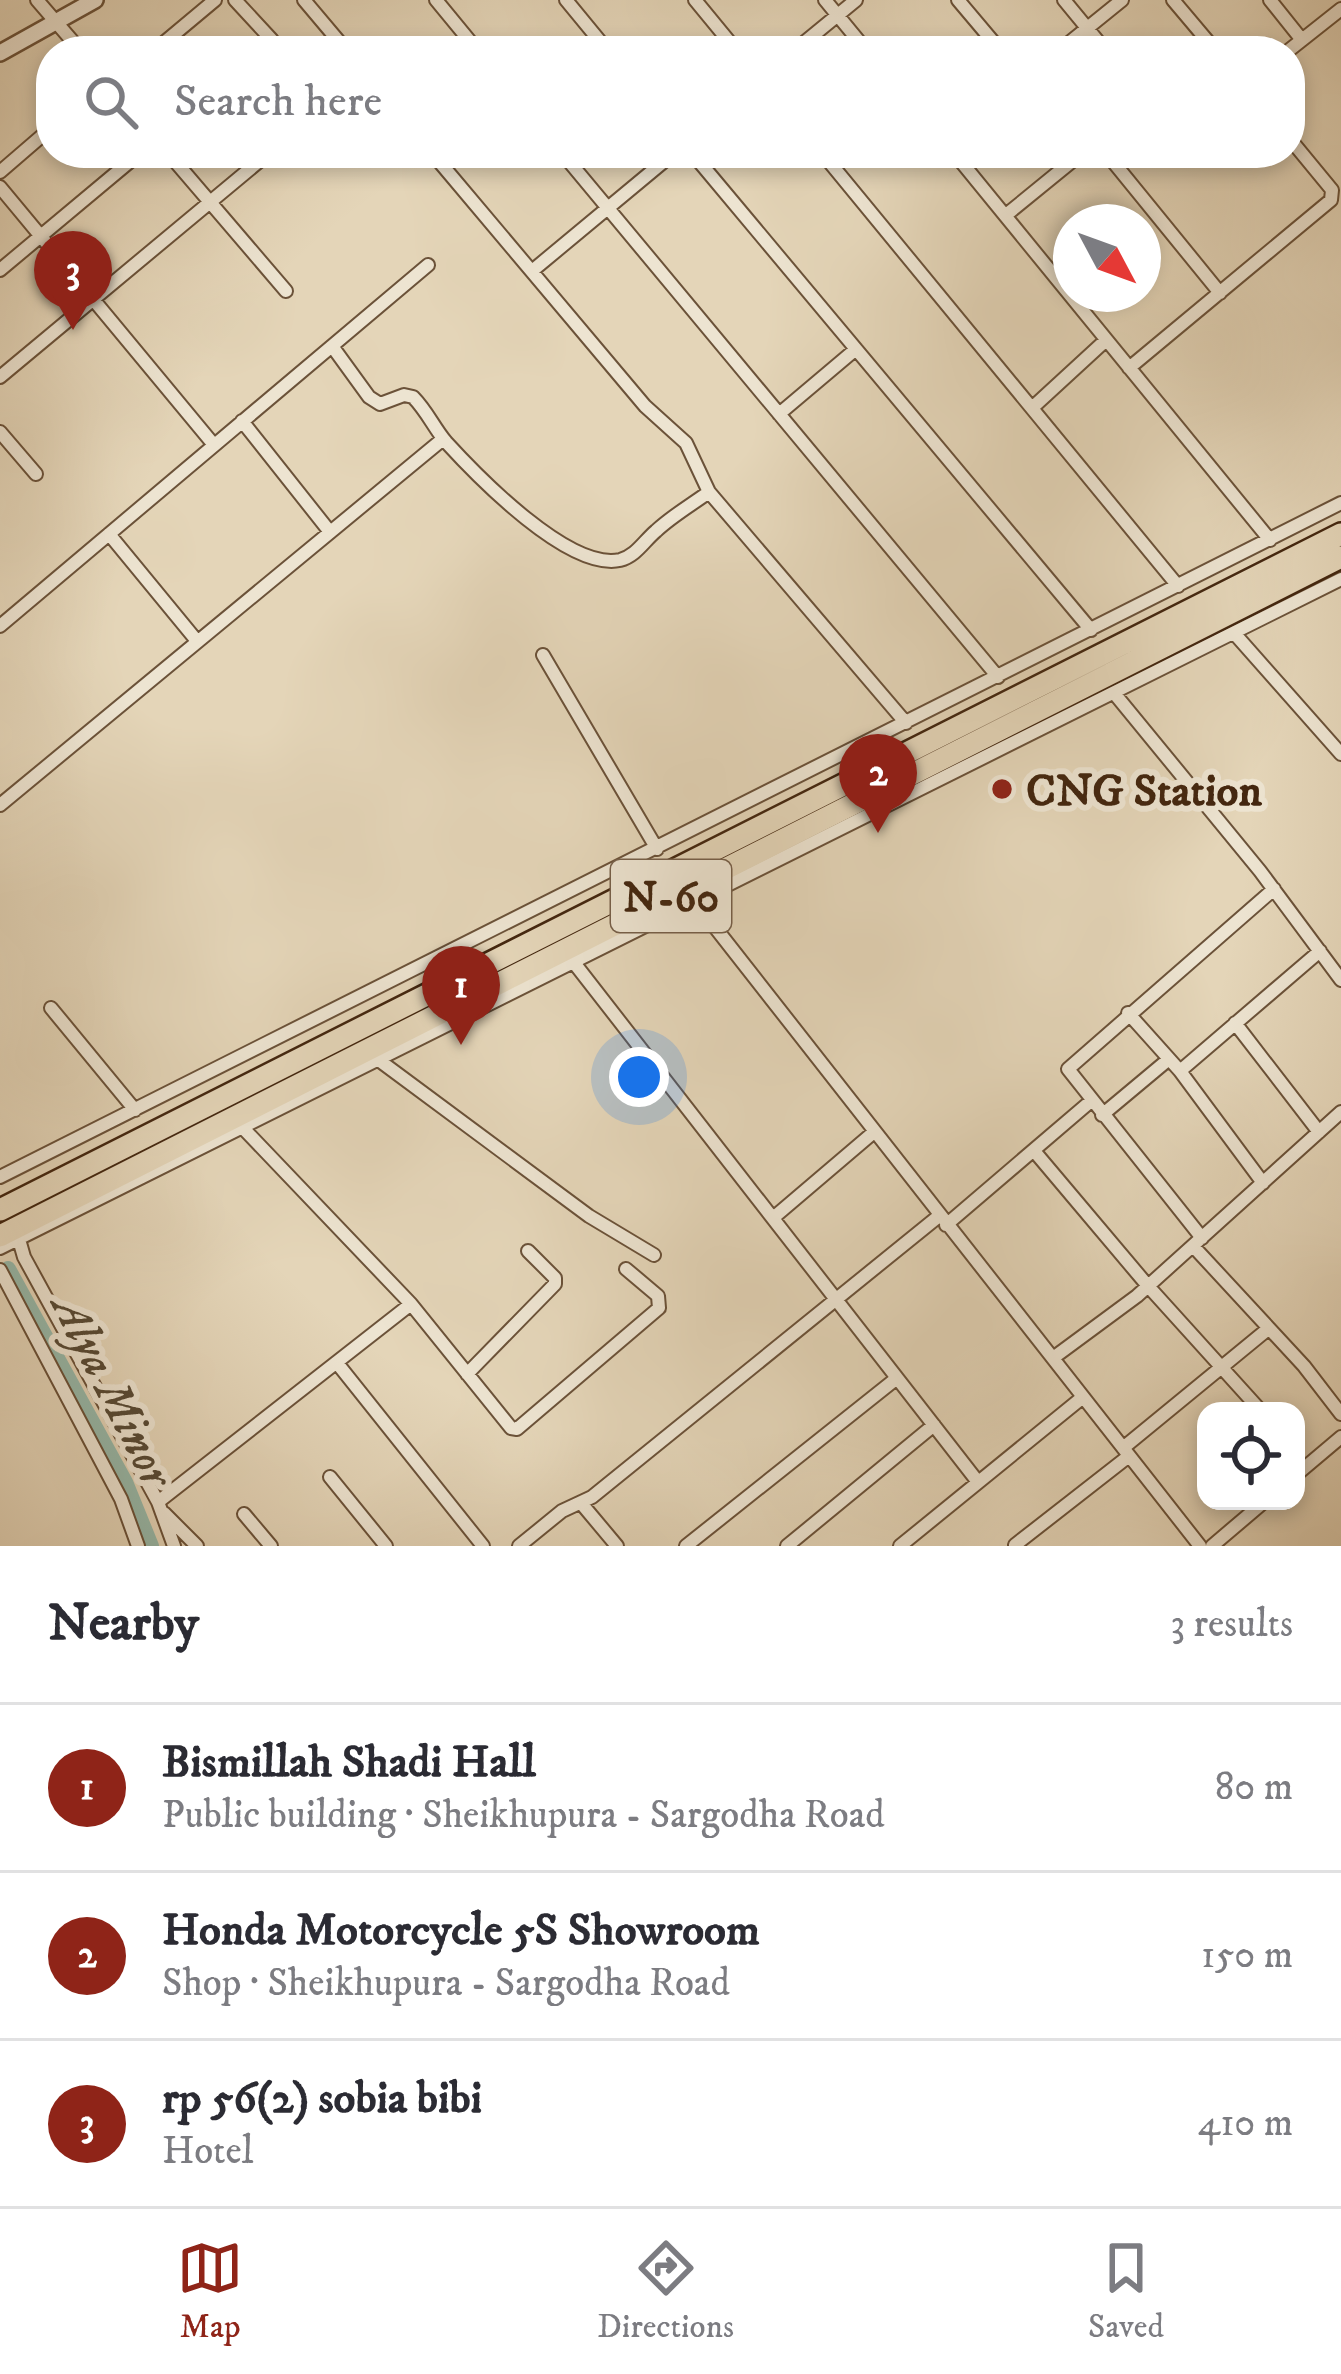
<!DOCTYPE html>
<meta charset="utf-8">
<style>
body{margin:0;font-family:"IM FELL DW Pica",serif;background:#f7f7f7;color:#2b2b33}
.controls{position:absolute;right:36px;bottom:36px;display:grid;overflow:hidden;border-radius:24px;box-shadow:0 6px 18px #0003}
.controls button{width:108px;height:108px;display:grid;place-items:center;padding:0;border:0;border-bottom:3px solid #e1e1e2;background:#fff;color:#2b2b33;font:60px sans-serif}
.compass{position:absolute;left:1053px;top:204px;width:108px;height:108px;border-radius:50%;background:#fff;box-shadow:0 6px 18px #0003;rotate:131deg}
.you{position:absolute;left:639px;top:1077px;width:42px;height:42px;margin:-30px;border:9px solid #fff;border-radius:50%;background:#1a73e8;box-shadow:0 0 0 18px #1a73e833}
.badge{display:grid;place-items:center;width:78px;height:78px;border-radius:50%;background:#8f2418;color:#fff;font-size:39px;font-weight:700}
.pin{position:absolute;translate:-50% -99px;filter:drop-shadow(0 3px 6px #0008)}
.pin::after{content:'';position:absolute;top:63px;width:42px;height:36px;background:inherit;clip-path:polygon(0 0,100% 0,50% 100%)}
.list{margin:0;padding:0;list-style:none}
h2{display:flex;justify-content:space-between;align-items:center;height:156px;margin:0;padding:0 48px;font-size:51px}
h2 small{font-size:39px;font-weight:400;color:#7c7c81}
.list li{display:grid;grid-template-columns:78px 1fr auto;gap:36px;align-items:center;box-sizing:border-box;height:168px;padding:0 48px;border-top:3px solid #e1e1e2}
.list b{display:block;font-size:45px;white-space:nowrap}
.list p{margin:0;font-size:39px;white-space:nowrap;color:#7c7c81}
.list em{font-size:39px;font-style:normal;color:#7c7c81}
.icon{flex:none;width:66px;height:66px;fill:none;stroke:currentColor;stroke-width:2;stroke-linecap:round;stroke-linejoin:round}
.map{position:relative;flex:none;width:1341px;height:1546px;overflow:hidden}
.search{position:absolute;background:#fff;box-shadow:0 6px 18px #0003;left:36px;right:36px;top:36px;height:132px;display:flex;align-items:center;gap:30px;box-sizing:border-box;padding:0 42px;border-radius:48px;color:#7c7c81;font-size:45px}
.sheet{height:660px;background:#fff}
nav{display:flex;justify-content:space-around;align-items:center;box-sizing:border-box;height:168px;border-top:3px solid #e1e1e2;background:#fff;font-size:33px;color:#7c7c81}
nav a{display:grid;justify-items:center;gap:6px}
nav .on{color:#8f2418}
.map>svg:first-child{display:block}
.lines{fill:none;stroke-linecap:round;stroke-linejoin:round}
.canal{stroke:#97b9aa;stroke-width:16}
.minor-casing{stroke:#6b5239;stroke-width:16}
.tertiary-casing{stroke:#6b5239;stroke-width:20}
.trunk-casing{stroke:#43260f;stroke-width:26}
.minor{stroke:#ede4d1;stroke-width:12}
.tertiary{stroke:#ede4d1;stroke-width:15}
.trunk{stroke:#e4d5b8;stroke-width:21}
.poi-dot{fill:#8f2418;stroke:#ede4d1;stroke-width:4.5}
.labels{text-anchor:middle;stroke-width:12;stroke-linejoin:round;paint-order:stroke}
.shield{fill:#ede4d1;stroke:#765f49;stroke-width:3}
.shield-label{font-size:42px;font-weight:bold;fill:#43260f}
.poi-label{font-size:45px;font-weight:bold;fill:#43260f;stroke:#ede4d1;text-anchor:start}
.water-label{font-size:48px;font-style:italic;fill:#584b36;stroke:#ede4d1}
</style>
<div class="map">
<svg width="1341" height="1546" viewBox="0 0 1341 1546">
<rect width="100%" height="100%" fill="#e4d5b8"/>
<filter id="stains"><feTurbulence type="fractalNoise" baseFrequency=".00167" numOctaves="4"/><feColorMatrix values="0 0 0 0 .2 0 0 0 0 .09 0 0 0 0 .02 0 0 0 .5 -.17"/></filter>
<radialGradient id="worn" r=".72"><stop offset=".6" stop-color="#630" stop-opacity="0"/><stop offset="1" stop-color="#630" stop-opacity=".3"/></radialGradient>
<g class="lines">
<path class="canal" d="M8,1269L125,1482L151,1546"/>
<g class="minor-casing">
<path id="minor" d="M37,0L81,51
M235,0L272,40L267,51
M304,0L347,51
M436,0L478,51
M566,0L608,51
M695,0L737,51
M825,0L867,51
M958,0L1001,51
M1064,0L1106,51
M1173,0L1216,51
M1270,0L1302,40
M154,51L215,0
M794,51L856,0
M1059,51L1122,0
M1288,51L1341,9
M168,153L286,291
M363,153L364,155
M432,153L645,406L686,443L709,492L906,723
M562,153L998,677
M692,153L1091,630
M822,153L1178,586
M954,153L1270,540
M1106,153L1220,293
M0,172L51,128
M0,187L214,445
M1006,215L1082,153
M0,270L140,153
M532,271L674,153
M332,346L369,397L380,404L404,395L413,397C427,411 434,428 446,442C478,477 569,571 620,560C636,556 644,541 656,531C672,516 691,505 709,492
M1129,368L1331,200L1332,190L1290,139
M0,377L269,153
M1032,408L1106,340
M779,414L856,349
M242,421L330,532
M0,432L36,474
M109,534L197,641
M0,626L428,265
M1234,633L1341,754
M543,655L657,849
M1114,693L1260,871L1341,980
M0,805L443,439
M696,903L1200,1546
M575,964L978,1482
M51,1008L135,1110
M1128,1013L1180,1071L1263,1183
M1235,1023L1319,1132
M380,1061L589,1216L654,1255
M1180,1071L1320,951
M1102,1115L1169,1059
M244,1129L411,1304L511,1428L517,1429L659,1308L658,1296L626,1269
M1035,1152L1148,1286L1261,1411
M0,1177L1341,503
M773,1218L874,1132
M946,1225L1091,1101
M18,1236L24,1257L158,1502L174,1546
M1202,1238L1068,1069L1274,889
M1193,1246L1304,1366L1341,1414
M0,1248L1341,579
M0,1270L121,1499L138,1546
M1053,1358L1137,1296L1341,1112
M337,1363L483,1546
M467,1374L555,1284V1278L528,1251
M1123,1448L1268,1329
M1296,1475L1341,1437
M330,1477L386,1546
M158,1502L411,1304
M581,1503L617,1546
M164,1513L197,1546
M244,1514L271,1546
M1015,1545L1129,1456
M519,1546L562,1511L592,1497L939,1216
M686,1546L897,1378
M787,1546L934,1425
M900,1546L1083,1397
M1212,1546L1265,1501"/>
</g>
<g class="tertiary-casing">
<path id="tertiary" d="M0,53L95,0"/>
</g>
<g class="trunk-casing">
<path id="trunk" d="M0,1210L1341,534
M0,1236L1341,557"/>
</g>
<use href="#minor" class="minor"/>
<use href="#tertiary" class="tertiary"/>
<use href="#trunk" class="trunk"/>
</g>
<circle class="poi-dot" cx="1002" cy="789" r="12"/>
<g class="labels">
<rect class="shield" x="611" y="860" width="120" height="72" rx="9"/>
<g class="shield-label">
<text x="671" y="911">N-60</text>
</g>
<g class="poi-label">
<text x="1026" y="805">CNG Station</text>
</g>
<g class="water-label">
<text transform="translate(114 1390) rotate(63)" y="17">Alya Minor</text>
</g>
</g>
<rect width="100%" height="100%" filter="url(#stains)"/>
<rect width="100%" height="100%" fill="url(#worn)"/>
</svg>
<div class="controls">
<button><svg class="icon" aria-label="locate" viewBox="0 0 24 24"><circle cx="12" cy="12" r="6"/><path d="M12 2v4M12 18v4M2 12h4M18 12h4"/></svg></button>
</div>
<svg class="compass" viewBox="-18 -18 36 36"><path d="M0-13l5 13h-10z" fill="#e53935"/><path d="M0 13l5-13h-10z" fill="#7c7c81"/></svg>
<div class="you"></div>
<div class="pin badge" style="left:461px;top:1045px">1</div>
<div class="pin badge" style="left:878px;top:833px">2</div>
<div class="pin badge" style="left:73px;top:330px">3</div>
<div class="search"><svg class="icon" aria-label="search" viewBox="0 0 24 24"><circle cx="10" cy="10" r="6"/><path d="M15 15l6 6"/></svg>Search here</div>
</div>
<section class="sheet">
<h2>Nearby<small>3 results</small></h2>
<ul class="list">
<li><span class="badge">1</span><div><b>Bismillah Shadi Hall</b><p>Public building · Sheikhupura - Sargodha Road</p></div><em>80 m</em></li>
<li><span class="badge">2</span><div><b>Honda Motorcycle 5S Showroom</b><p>Shop · Sheikhupura - Sargodha Road</p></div><em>150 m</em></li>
<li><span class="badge">3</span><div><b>rp 56(2) sobia bibi</b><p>Hotel</p></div><em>410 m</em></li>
</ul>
</section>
<nav>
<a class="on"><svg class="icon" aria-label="map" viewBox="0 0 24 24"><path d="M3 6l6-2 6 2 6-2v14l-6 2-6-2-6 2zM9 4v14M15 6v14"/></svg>Map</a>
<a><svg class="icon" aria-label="directions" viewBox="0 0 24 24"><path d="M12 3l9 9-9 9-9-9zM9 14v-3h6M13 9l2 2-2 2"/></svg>Directions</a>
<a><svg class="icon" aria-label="saved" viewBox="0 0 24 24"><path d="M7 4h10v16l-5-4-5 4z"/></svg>Saved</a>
</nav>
